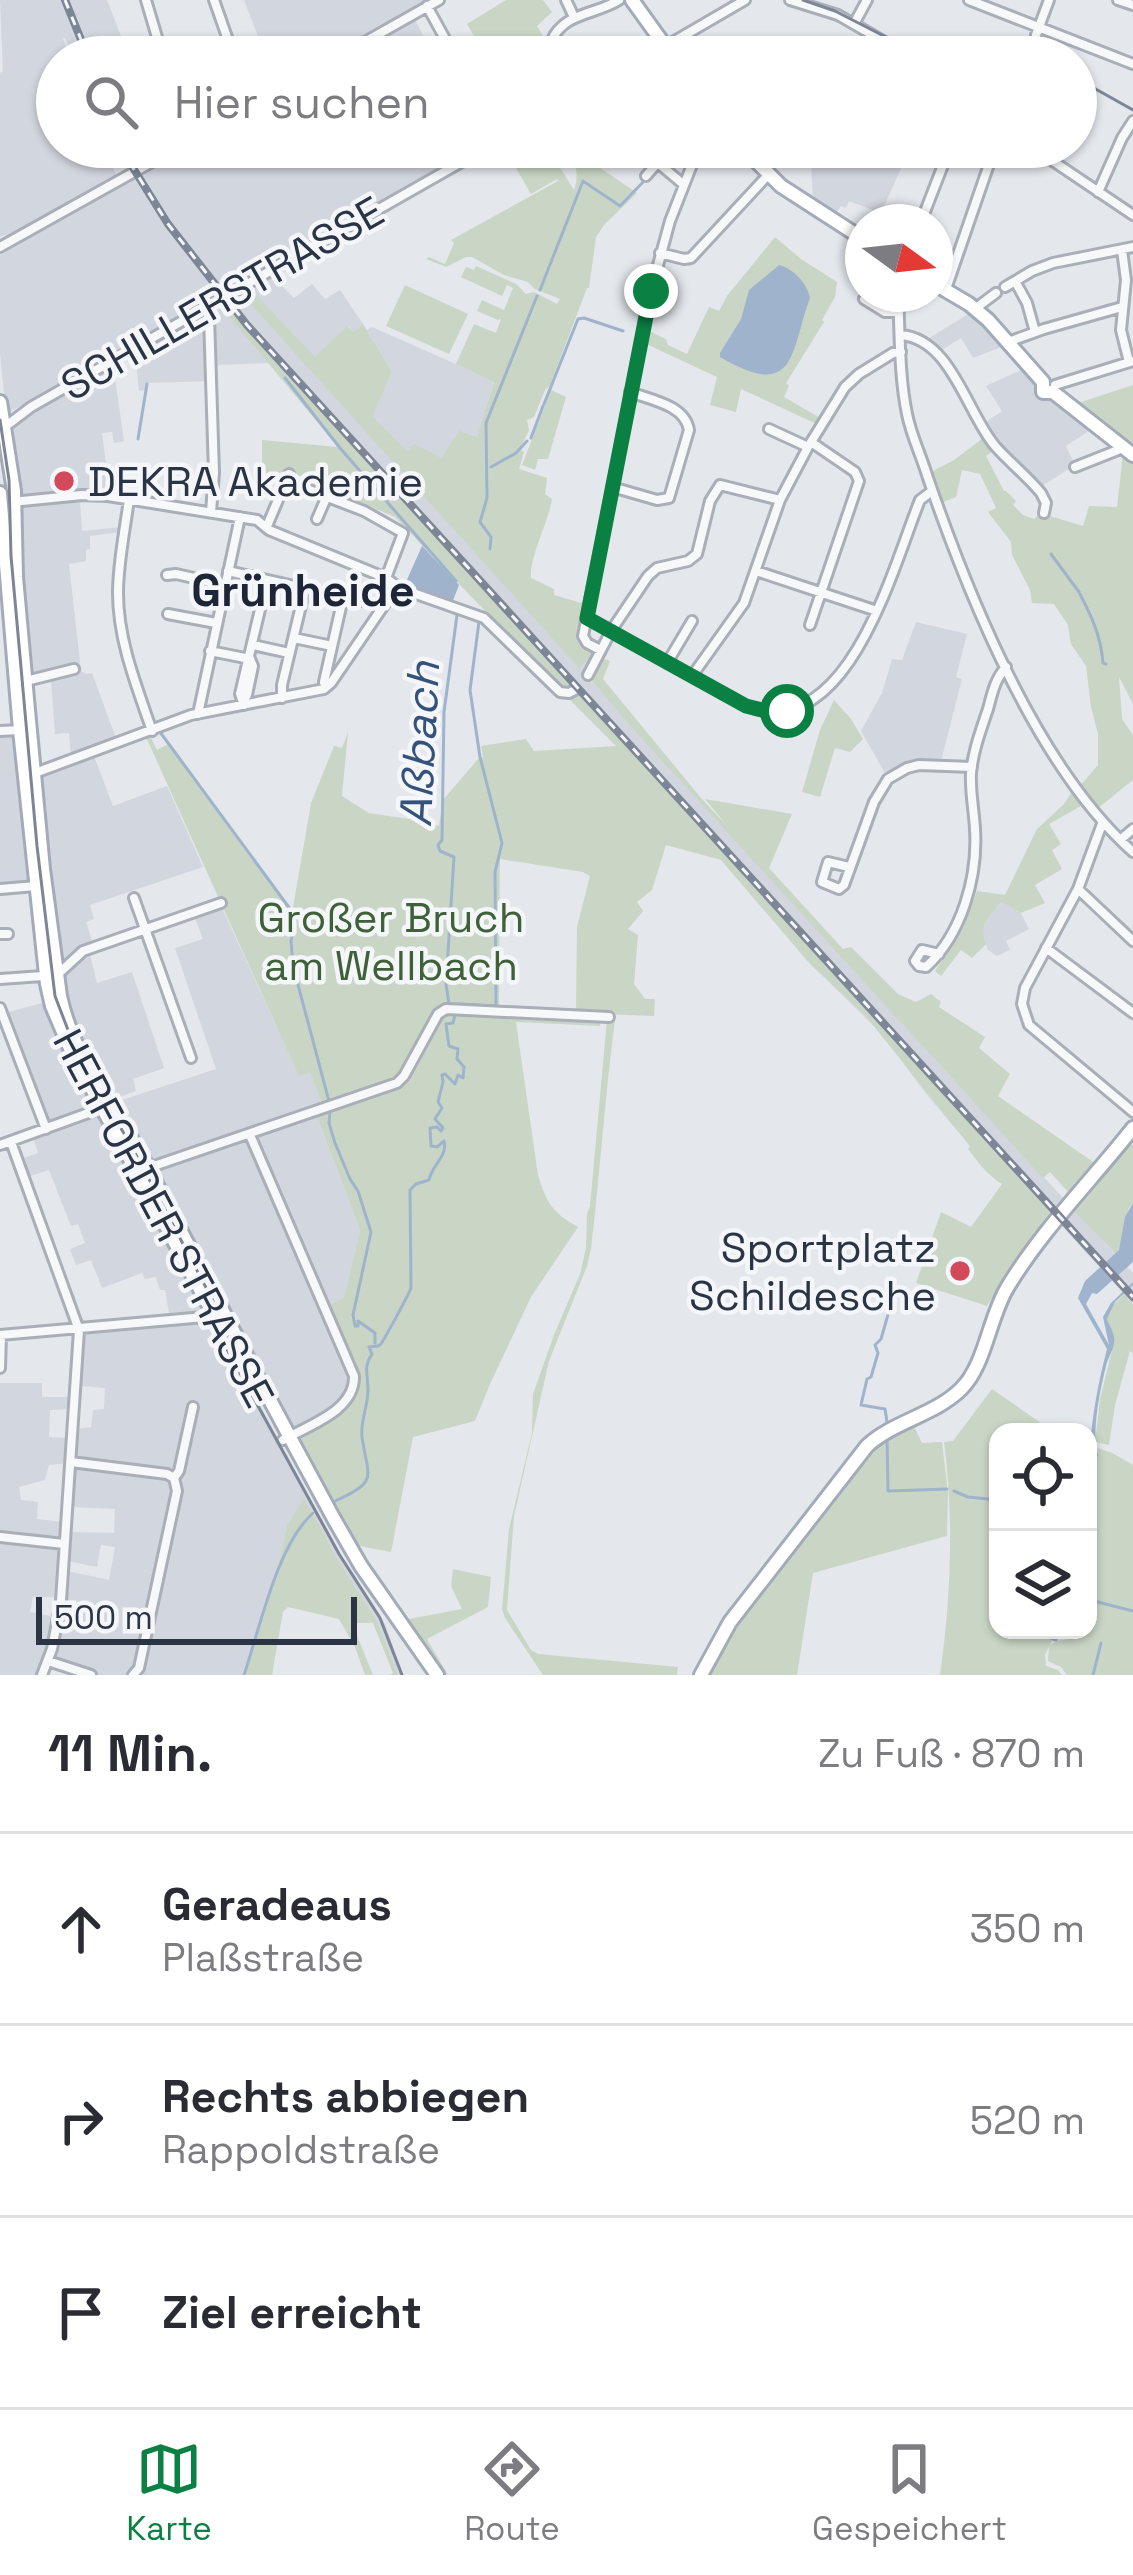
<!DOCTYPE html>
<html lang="de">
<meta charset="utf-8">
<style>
body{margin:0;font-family:"Space Grotesk",sans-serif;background:#f2f2f3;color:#2b2b33}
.controls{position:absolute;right:36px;bottom:36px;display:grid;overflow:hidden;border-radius:24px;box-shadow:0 3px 9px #0004}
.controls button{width:108px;height:108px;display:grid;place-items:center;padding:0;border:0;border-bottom:3px solid #e1e1e2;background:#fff;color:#2b2b33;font:60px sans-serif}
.compass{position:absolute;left:845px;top:204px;width:108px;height:108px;border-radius:50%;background:#fff;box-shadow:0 3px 9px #0004;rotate:105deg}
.scale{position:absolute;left:36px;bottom:30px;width:321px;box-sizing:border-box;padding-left:12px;border:6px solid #2b3445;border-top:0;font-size:33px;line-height:42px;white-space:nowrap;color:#2b3445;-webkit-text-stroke:9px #f4f6f9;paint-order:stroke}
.stop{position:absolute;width:36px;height:36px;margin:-27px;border:9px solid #0b8043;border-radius:50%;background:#fff}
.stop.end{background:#0b8043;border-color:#fff;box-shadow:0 3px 12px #0008}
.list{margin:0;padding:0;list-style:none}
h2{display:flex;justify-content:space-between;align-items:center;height:156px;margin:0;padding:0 48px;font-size:51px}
h2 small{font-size:39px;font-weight:400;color:#7c7c81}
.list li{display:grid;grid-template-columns:78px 1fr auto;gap:36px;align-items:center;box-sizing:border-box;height:192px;padding:0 48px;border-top:3px solid #e1e1e2}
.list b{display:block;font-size:45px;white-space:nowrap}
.list p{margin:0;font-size:39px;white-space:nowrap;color:#7c7c81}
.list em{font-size:39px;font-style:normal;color:#7c7c81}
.icon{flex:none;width:66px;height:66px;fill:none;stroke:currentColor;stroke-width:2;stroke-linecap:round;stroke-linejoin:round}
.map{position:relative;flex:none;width:1133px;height:1675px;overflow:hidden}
.search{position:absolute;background:#fff;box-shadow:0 3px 9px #0004;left:36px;right:36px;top:36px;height:132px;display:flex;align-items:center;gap:30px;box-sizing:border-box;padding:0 42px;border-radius:66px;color:#7c7c81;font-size:45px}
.sheet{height:732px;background:#fff}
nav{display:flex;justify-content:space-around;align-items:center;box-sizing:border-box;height:168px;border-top:3px solid #e1e1e2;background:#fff;font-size:33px;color:#7c7c81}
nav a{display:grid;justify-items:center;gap:6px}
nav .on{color:#0b8043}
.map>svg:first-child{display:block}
.built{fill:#d2d6de}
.green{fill:#c9d6c5;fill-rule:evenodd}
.water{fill:#9fb4cc}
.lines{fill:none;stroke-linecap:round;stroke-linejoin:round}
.stream{stroke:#9fb4cc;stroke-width:3}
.minor-casing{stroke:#a9aeb7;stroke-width:14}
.major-casing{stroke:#a3abb8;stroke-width:18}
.minor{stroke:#f7f8fa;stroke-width:8}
.major{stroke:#fff;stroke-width:12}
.tram{stroke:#7d8696;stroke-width:3}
.rail-casing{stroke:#7d8696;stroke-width:8}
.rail{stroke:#f4f6f9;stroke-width:3;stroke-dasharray:9;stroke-linecap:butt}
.route{stroke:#0b8043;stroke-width:15}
.poi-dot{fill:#d1495b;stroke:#f4f6f9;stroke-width:4.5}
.labels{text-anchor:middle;stroke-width:9;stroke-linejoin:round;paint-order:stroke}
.street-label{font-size:42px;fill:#2b3445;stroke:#f4f6f9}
.poi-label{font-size:42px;fill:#2b3445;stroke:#f4f6f9;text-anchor:start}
.park-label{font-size:42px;fill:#3f6138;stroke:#f4f6f9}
.neighbourhood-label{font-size:45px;font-weight:bold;fill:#1d2536;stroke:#f4f6f9}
.water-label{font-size:45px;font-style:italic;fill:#34527a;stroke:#f4f6f9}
</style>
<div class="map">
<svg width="1133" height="1675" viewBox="0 0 1133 1675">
<rect width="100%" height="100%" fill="#e4e7ec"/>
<path class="built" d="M0,0H107L129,57H73L65,38H63L70,57H57V147H103L117,176L33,225L0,237V73L3,71Z
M244,0H429L330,57H266Z
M415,20L435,57H351L414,20Z
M116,147H161L167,161L191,147H480L237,286L242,291L271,275L294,298L312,284L325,299L340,290L363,324L353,332L348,326L374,409L392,371L367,330L372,327L494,381L477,438L441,459L418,447L566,633L595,650L586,675L958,1085L1133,1273V1304L1059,1223L994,1175L924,1091L880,1032L829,982L689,815L571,699L577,692L562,690L422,546L271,363L215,365L214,381L147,383L145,390L139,391L136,361L132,354L230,297L227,291L6,414L0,353V255L135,178Z
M782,147H926L921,159L907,155L881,213L849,201L846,208L841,206L835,214L813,199L811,163Z
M970,313L1004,346L973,358L961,338L940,351L926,340Z
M113,364L124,441L114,443L112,432L102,433L110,492L20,494L10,425Z
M1023,369L1036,383L1044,398H1053L1092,429L1066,446L1075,465L1039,488L1009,454L999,447L985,423L1002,411L986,386Z
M80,499L82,531L122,527L121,532L90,536V549L86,550V561L69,564L81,671L86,674L92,673L117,741L71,757L69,733L55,734L51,679L29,684L19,575L20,512L22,507Z
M916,622L967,634L956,677L962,679L941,761L909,763L885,773L861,731L882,693L892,659L902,660Z
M0,734H15L33,890L0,892Z
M94,756L113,806L167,786L203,867L90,905L94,919L86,922L93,944L80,949L66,960L60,956L52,903L40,778L44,773Z
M1003,902L1021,913L1029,929L1006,941L1010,950L997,956L988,950L982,932L987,916Z
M221,906L299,1075L310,1071L323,1106L155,1162L151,1161L116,1102L216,1069L175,948L203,939L194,915Z
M89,951L97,983L132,972L164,1068L133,1079L136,1091L114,1099L79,1041L66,1004L63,976Z
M46,1002L54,1027L94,1103V1108L51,1123L47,1122L5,1013Z
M97,1113L100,1114L204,1313L170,1318L165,1290H160L156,1277L145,1279L142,1273L102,1288L91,1260L76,1265L70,1249L85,1243L78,1224L71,1226L49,1170L27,1177L21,1159L38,1153L33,1137Z
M316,1114L360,1230L344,1297L329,1305L356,1365L359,1387L347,1408L304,1436L299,1445L157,1177V1171Z
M206,1321L215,1322L341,1555L370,1599L385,1624L403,1675H398L378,1623L337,1558L304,1499L287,1525L276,1576L243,1675H81L51,1666L61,1631L67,1571L109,1580L115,1547L101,1545L97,1567L68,1561L70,1532L114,1533L115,1509L72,1507L78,1429L91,1427L93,1410L104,1409L105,1388L80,1386L81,1336L89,1331Z
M0,1383H42V1397H72L71,1409L50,1410L49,1437L70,1438L68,1463L49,1465L45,1480L19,1487L21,1500L38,1502L37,1519L63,1522L57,1597H33L30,1612L55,1617L39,1675H0Z"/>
<path class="green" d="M506,0H543L552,12L537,26L555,57H486L467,24Z
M537,147L544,154L547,152L545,148L557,147L552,155L574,190C580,172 575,162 568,147H576L586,168L596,165L637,193L604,225L596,237L589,288H587L550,385L545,390L534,417L527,420L529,430L520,449L524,452L519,469L547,478L545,494L552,499C548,523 529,558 531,578L554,589V595L585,604L577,634L579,641L596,653L592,663L588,659L579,668L248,301L256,295L315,357L347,326L353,332L363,324L392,371L372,417L408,451L414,444L441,458L459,431L477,437L494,382L456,364L474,324L496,333L501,319L498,320L477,311L482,300L504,310L513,288L507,285L502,296L461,277L466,267L474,270L476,266L516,284L526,294L534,292L557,304L560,299L535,289L528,282L504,275L472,257H466L446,267L426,259L429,257L445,264L454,243L451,240L558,181L557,179L531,194L512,161Z
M775,237L801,259L837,282L835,297L822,320L824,322L786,383L789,386L784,397L822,419L819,425L741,389L736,412L710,405L717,377L644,343L647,330L666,339L668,345L687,354L709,307L719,311L727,296Z
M405,285L468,314L449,354L386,326Z
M224,302L262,346L573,687L567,691L562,690L395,517L313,483L316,477L262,473V440L338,447L219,304Z
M1133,385V450L1075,404Z
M551,390L566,397L548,459H538L535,470L522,465Z
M986,436L996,449L986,456L1004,491H1006L1016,501L1013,505L1023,515L1034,519L1040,513L1083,526L1089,506L1117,507L1123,454L1133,462V704L1119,677L1122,719L1133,735V780L1097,809L1080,786L1098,765V734L1091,707L1086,666L1071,644L1068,625L1054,604L1032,603L1030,590L1012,555L1011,542L988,512L996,508L980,474L962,470L956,497L941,503L931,472L954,460Z
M602,658L610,661L603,679L701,798L728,827L705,799L792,814L769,868L843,949L851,947L898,994L916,1002L931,994L941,1002L939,1007L985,1037L979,1048L1010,1074L998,1096L1096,1164L1070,1194L1050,1172L1043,1178L634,730L592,681Z
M577,692L1054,1214L1017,1259L987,1306L916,1283L941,1212L971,1227L1002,1184C987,1175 978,1162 968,1149L970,1146L864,1014L811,965L721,860L666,845L652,890L637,902L643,911L628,929L638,935L634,984L645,999H655L654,1016L495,1010L601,1019L600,1026L516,1022L538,1175C547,1204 552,1212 578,1227L531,1297L490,1384L475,1421L413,1437L391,1552L354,1545L299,1445C313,1411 372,1420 356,1365L329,1305L344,1297L360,1230L316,1114L323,1106L310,1072L299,1076L146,737L151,738L157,750L170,743L292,913L311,803L334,746L342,748L348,732L342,796L369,813L416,820L439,826L443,800L478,759L483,757L481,746L526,739L534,751L616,746L569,699ZM500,859L583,872L590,876L577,927L576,1009L499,1005Z
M834,700L851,719L863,739L850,752L835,748L820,797L802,792L820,730Z
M1072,792L1081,806L1049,824L1061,844L1052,850L1062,869L1035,885L1045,903L1021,913L1002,902C989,916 978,924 986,944L972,958L961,950L941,976L935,971L963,928L977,891L1005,895L1037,829L1064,804Z
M607,1020H615C605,1096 600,1172 591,1249L587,1266L549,1361L514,1516L507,1610L531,1650L538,1654L678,1667L677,1675H543L505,1618L502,1609L509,1529L532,1433L533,1394L554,1335L580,1274L586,1248L587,1214L590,1206Z
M1127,1143L1133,1145V1203L1129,1208L1120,1247L1116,1254L1072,1209Z
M1124,1294L1133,1304V1353L1130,1351L1115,1405L1109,1445L1095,1442L1100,1399L1114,1343L1113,1333L1107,1319L1113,1305Z
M992,1389L1054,1432H998V1630H1080L1078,1634L1052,1640L1045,1655L1046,1666L1058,1670L1062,1675H940C951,1598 954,1519 944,1442L953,1441Z
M912,1422L922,1443L942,1442L948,1493L947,1536L813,1573L797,1675H705L725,1635L870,1446Z
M1095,1447L1112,1453L1133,1465V1675H1067L1061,1667L1048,1661L1049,1646C1061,1636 1075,1643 1084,1630H1088V1623L1097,1607C1095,1590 1087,1576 1088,1558C1089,1547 1096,1542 1097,1530C1097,1503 1086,1478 1098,1452Z
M304,1498L337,1558L378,1623L398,1675H390L393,1673L373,1623H352L373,1675H365L355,1647L339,1619L288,1607L283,1612L272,1675H243L276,1576L287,1525Z
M453,1569L491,1577L488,1607L427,1639L448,1675H443L404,1620L462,1609L451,1586Z"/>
<path class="water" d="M779,265C794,269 807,283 810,298C790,352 797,402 720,357V353L741,319L749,290Z
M422,546L459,585L452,603L405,584Z
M1133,1203V1262L1097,1294L1092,1293L1086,1304L1109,1345L1103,1317L1111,1303L1133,1282V1285L1115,1302L1107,1319C1109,1325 1113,1330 1114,1337C1116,1347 1108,1357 1106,1366C1100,1390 1091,1433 1098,1455C1085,1483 1097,1511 1096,1540L1088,1550L1093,1527C1085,1513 1092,1503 1088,1490C1089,1437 1094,1399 1107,1349L1078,1298L1085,1281L1119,1250L1125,1217Z"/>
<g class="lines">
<path class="stream" d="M778,57L795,40
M540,290L583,181L620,206L644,181
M285,378L340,448L456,581
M544,404L578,319L584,318L623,331
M531,438L543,406
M138,439L147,384
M491,467L516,453L527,441
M490,549L491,537L480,522L487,498L486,423L537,296
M1051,554L1079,592
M1080,594C1092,617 1101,637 1103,663L1106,664
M457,615L444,712L442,840L438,845L440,851L454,857L446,984L449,1004H459
M160,732L296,917L291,941L293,966L330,1105
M460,1004L496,1006L495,872L502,843L480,757L470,690L479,622
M330,1111L329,1123L335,1143L350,1179L358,1191L371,1232L353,1315L355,1326H358V1321L375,1333V1343
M887,1422L885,1409L861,1405L867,1379L871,1377L878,1353L875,1345L881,1339L889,1311
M887,1437L888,1491L947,1489
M954,1491L968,1497L998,1500
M333,1502C380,1481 368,1479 362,1437C360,1422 368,1406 368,1390C368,1375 363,1367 372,1354L369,1347C373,1346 377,1347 380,1345C383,1342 408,1296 411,1288L410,1190L416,1184L429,1180C432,1164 448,1157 444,1141L437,1147L431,1146L430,1128L437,1127L441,1131L443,1128L435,1119L442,1108L438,1102L443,1082L442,1075L445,1074L455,1084L458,1075L463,1078L464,1067L457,1059L458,1049L449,1046L446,1024L453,1023L456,1011
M1094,1601L1133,1611
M1030,1630L1056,1640
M244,1675C260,1628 277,1545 313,1513
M1093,1675L1101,1643"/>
<g class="minor-casing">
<path id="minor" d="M146,0L159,44L167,57
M214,0L234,57
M566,0L574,17
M790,0L838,15L911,57
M969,0L1133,64
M1118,0L1133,5
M427,6L455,57
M854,24L867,0
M1036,35L1049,0
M551,42C563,12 596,15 619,0
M338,57L439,0
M647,57L745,0
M1032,147L1133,215
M658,163L683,184
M646,176L666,153
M1098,192L1122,138L1133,121
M921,222L950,147
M0,247L179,147
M1122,250L1126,280L1121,330L1129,362
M660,253L684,259L691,258L768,175
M1015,281L1027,303L1035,332
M1005,287L1032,271L1053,263L1133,247
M946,289L995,147
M898,294C900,333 899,375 907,414C911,435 921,455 927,475C968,595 1037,767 1133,852
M864,299L885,312H899
M205,307L209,317L214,473L211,512
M976,308L996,293
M901,335C951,339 967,413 995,446C1009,462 1027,476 1041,493L1046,503L1044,513
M1008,342L1044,329L1122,307
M1055,385L1133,361
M6,426L31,407L488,147
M769,429L808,447
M1075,467L1123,448
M286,481L364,511L403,533L386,578
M612,487L657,500L669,498L689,430C685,405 651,400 630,392
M129,499C125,530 118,562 118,593C118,641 137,687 152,731
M12,502L82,495L108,496L257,520L269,530L386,578L399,588
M317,519L327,496
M267,526L289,474
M228,571L360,601
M756,571L877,611
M167,575L176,574L225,585
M168,614L216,623
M587,618L746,706C848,745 893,566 920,500L932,491
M810,625L859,481L855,472L811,442
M294,638L332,646
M253,645L289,653
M600,650L587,643L583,636L651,291L670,221L699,147
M210,651L250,659
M667,663L692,621
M588,675L611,631L648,576L657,568L688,561L697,554L710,501L720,485L780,500
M692,676L744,603L780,500L808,447L845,387L859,374L893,353L901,352
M26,681L74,669
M324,682L343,598
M282,698V685L305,589
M243,701L247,695L253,666L250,659
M244,705L240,694L267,580
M198,714L240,517
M0,731L20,730
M35,773L191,715L324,689L331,683L393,592L399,588L484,618L560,692L569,693L575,690
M1102,824L1078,889L1025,988L1022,1004L1029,1025L1133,1112
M1120,840L1133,829
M849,867L828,862L822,882L839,889L844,885L874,802L888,779L907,768L919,765L972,767
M0,889L36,886
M1078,889L1133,941
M134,898L191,1058
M0,934H8
M1046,948L1133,1013
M939,954L922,950L915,961L919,966L926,967C962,934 978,877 975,829C974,810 970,792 971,773C973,751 981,730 988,709C992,694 995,679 1006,667
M0,979L57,975L83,951L221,903
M0,1008L46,1129
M250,1135L354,1376C355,1411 309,1425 283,1440
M11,1142L79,1330L61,1601L52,1649L42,1675
M0,1145L102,1108
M148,1168L397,1083L404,1076L438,1014L446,1009L609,1017
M0,1335L216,1316
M0,1368L1,1335
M71,1462L167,1474L174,1478
M0,1537L64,1544
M48,1661L91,1675
M133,1675L139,1668L177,1491L174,1478L179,1471L193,1407"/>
</g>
<g class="major-casing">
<path id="major" d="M632,0L673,57
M742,147L781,186L863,239
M935,284L969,304L988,320L1043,382V392H1053L1133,455
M0,402L14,491L16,577L28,710L43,869L60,996C73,1059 119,1113 148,1168C209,1286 271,1403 334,1519L361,1566L437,1675
M0,493L20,730L47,984L52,1006L69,1046L222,1330
M701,1675L730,1622L867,1446C894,1421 935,1415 961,1389C985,1366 989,1318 1007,1288C1041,1231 1092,1180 1133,1128"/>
</g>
<use href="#minor" class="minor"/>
<use href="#major" class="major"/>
<path class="tram" d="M803,0L835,11L913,51L932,54L999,51L1029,57
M1076,78L1133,110
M0,420L9,480L11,556L37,846L55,996L73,1043L140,1162L213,1301L222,1340L339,1554L380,1618L402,1675"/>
<g class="rail-casing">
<path id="rail" d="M65,0L88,57
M120,147L168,224L247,325L1133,1297"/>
</g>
<use href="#rail" class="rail"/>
</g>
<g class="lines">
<path class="route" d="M651,291L587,618L746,706L770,712L787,711"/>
</g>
<g class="poi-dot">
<circle cx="64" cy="481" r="12"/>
<circle cx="960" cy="1271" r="12"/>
</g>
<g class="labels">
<g class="street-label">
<text transform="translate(222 298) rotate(-30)" y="15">SCHILLERSTRASSE</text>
<text transform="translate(164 1218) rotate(62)" y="15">HERFORDER STRASSE</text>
</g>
<g class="poi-label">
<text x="88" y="496">DEKRA Akademie</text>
<text x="936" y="1262" text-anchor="end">Sportplatz<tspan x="936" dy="48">Schildesche</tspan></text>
</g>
<g class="park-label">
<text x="391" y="932">Großer Bruch<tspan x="391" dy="48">am Wellbach</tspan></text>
</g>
<g class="neighbourhood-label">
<text x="303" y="606">Grünheide</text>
</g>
<g class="water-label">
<text transform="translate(419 744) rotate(-87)" y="16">Aßbach</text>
</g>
</g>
</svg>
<div class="controls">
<button><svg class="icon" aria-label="locate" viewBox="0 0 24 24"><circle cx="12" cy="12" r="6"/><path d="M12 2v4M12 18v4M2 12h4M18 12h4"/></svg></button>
<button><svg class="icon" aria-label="layers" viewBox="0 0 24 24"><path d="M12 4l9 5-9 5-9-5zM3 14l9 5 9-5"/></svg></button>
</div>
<svg class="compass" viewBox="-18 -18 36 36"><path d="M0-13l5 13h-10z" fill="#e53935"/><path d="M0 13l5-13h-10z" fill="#7c7c81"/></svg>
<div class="scale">500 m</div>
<div class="stop" style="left:787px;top:711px"></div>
<div class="stop end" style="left:651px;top:291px"></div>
<div class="search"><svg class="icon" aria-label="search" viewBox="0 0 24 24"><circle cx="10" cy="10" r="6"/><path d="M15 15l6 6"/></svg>Hier suchen</div>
</div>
<section class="sheet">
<h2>11 Min.<small>Zu Fuß · 870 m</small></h2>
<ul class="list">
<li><svg class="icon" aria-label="ahead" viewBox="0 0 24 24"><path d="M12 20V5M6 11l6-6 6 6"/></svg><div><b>Geradeaus</b><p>Plaßstraße</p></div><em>350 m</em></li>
<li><svg class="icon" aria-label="right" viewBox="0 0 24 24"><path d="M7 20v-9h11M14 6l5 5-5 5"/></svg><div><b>Rechts abbiegen</b><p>Rappoldstraße</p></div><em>520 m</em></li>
<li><svg class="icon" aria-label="arrive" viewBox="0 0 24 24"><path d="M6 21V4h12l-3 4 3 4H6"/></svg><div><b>Ziel erreicht</b></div></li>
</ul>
</section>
<nav>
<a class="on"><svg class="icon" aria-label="map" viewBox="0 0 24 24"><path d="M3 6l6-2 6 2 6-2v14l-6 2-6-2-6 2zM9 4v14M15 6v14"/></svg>Karte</a>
<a><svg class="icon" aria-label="directions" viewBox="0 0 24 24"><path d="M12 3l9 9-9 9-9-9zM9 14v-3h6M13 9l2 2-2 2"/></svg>Route</a>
<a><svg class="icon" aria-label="saved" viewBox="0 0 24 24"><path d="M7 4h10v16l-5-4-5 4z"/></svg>Gespeichert</a>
</nav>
